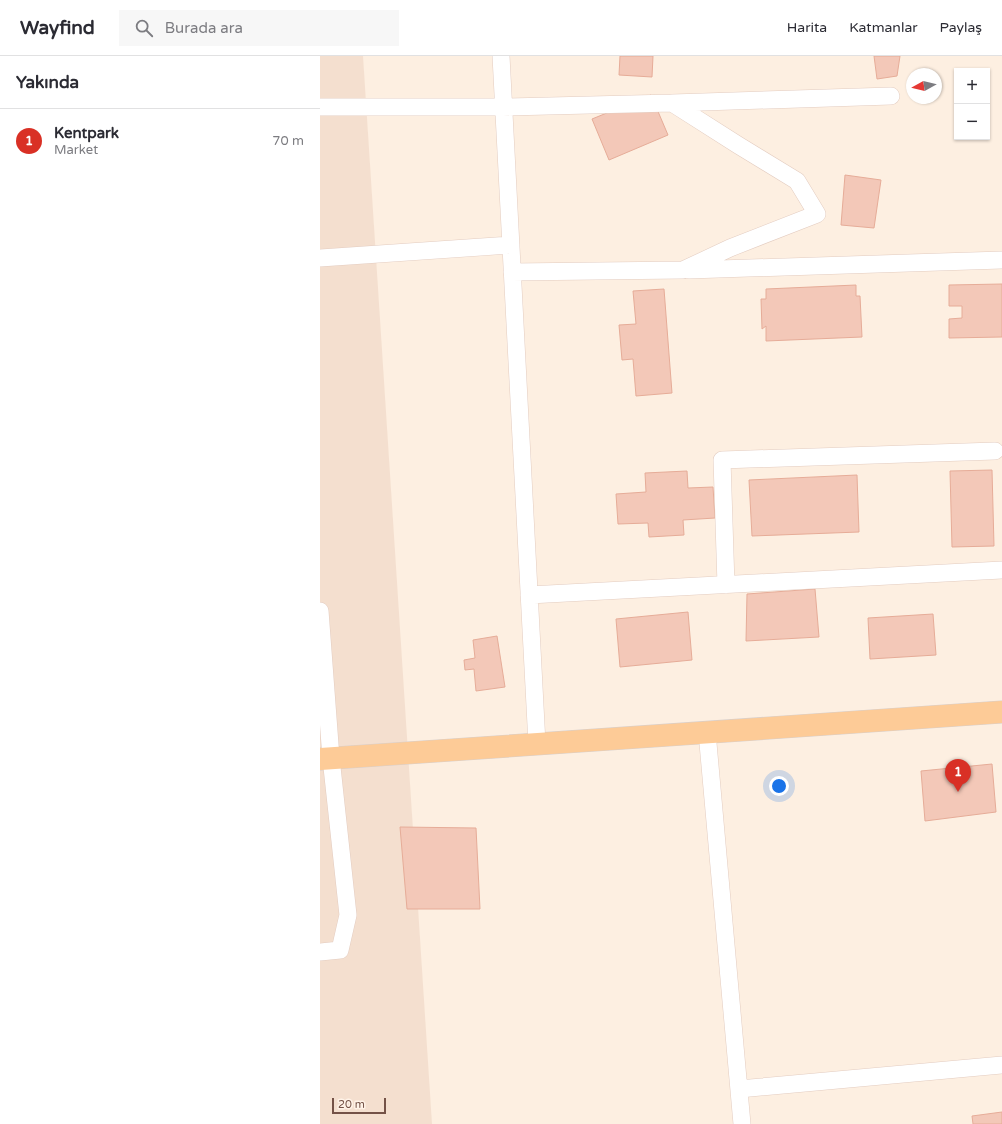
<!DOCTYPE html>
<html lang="tr">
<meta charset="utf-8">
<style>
body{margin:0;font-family:"Varela Round",sans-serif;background:#f7f7f7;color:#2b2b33}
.controls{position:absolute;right:12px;top:12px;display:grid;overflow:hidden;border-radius:0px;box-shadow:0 1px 3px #0004}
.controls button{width:36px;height:36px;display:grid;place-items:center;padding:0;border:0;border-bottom:1px solid #e1e1e2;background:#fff;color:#2b2b33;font:20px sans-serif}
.compass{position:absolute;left:586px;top:12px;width:36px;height:36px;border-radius:50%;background:#fff;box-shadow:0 1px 3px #0004;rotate:262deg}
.scale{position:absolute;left:12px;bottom:10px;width:54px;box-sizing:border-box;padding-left:4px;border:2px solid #745247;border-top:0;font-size:11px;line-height:14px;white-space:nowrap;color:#745247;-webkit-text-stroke:3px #fff3e8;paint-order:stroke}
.you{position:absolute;left:459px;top:730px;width:14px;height:14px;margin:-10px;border:3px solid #fff;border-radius:50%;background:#1a73e8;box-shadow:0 0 0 6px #1a73e833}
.badge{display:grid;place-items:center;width:26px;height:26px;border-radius:50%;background:#d93025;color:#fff;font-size:13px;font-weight:700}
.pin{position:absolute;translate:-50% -33px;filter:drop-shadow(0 1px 2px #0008)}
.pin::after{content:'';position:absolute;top:21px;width:14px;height:12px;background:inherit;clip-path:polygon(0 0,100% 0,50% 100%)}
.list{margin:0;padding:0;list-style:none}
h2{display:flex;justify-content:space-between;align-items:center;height:52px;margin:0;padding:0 16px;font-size:17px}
h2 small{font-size:13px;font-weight:400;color:#7c7c81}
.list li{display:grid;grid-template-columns:26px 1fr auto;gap:12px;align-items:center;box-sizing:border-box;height:64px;padding:0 16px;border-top:1px solid #e1e1e2}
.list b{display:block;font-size:15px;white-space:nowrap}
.list p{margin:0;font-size:13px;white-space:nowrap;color:#7c7c81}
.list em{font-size:13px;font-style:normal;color:#7c7c81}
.icon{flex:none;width:22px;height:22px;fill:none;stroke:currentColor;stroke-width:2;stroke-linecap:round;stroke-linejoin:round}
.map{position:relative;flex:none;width:682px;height:1068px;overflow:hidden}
header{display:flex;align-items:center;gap:24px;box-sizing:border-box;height:56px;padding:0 20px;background:#fff;border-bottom:1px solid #e1e1e2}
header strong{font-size:19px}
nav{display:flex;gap:22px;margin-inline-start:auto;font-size:14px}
.search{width:280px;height:36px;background:#f7f7f7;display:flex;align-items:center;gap:10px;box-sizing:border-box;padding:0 14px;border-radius:0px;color:#7c7c81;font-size:15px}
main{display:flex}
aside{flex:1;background:#fff}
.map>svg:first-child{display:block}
.residential{fill:#f4dfcf}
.building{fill:#f3c8b8;stroke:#e6ac98}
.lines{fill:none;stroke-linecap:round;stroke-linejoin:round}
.minor-casing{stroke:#e3ccc0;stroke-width:18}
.major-casing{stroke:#d8cfcb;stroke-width:23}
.minor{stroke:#fff;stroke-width:17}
.major{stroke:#fdcb97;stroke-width:22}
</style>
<header>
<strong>Wayfind</strong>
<div class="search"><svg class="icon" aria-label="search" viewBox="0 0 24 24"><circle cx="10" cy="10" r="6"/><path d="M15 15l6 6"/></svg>Burada ara</div>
<nav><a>Harita</a><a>Katmanlar</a><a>Paylaş</a></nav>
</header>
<main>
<aside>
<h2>Yakında<small></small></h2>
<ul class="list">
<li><span class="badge">1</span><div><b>Kentpark</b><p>Market</p></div><em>70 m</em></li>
</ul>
</aside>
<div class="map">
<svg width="682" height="1068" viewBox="0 0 682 1068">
<rect width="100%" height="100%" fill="#fdefe1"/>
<path class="residential" d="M0,0H43L112,1068H0Z"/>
<path class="building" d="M300,0H333L332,21L299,19Z
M554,0H580L577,20L557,23Z
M331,39L348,79L289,104L272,63Z
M525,119L561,124L554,172L521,169Z
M682,228V281L629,282V263L642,262V250H629V229Z
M536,229V240H540L542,281L446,285V270L442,273L441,243H446V233Z
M344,233L352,337L316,340L313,303L302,304L299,269L316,268L313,235Z
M672,414L674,490L632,491L630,415Z
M367,415L368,432L393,431L395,462L363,464L364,479L329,481L328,467L298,468L296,438L326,436L325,417Z
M537,419L539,476L432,480L429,424Z
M495,533L499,581L426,585L427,538Z
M368,556L372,604L300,611L296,563Z
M613,558L616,599L550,603L548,562Z
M177,580L185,631L156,635L154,613L145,614L144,604L155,602L153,584Z
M672,708L676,756L605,765L601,715Z
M80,771L156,772L160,853H87Z
M682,1056V1068H653L652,1060Z"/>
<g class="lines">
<g class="minor-casing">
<path id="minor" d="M181,0L217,688
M0,51H183L352,47
M0,202L191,189
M369,214L682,204
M192,216L363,214L410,192L497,158L477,125L418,89L352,47L571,40
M406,529L402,404L675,395
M209,539L682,514
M0,555L11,702L28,859L20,894L0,896
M387,676L422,1068
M419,1033L682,1009"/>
</g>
<g class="major-casing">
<path id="major" d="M0,703L682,656"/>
</g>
<use href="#minor" class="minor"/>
<use href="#major" class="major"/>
</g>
</svg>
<div class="controls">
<button>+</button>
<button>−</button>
</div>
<svg class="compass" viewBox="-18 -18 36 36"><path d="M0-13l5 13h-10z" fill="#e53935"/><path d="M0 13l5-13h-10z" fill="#7c7c81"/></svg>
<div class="scale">20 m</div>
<div class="you"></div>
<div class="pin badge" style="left:638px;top:736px">1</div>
</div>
</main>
